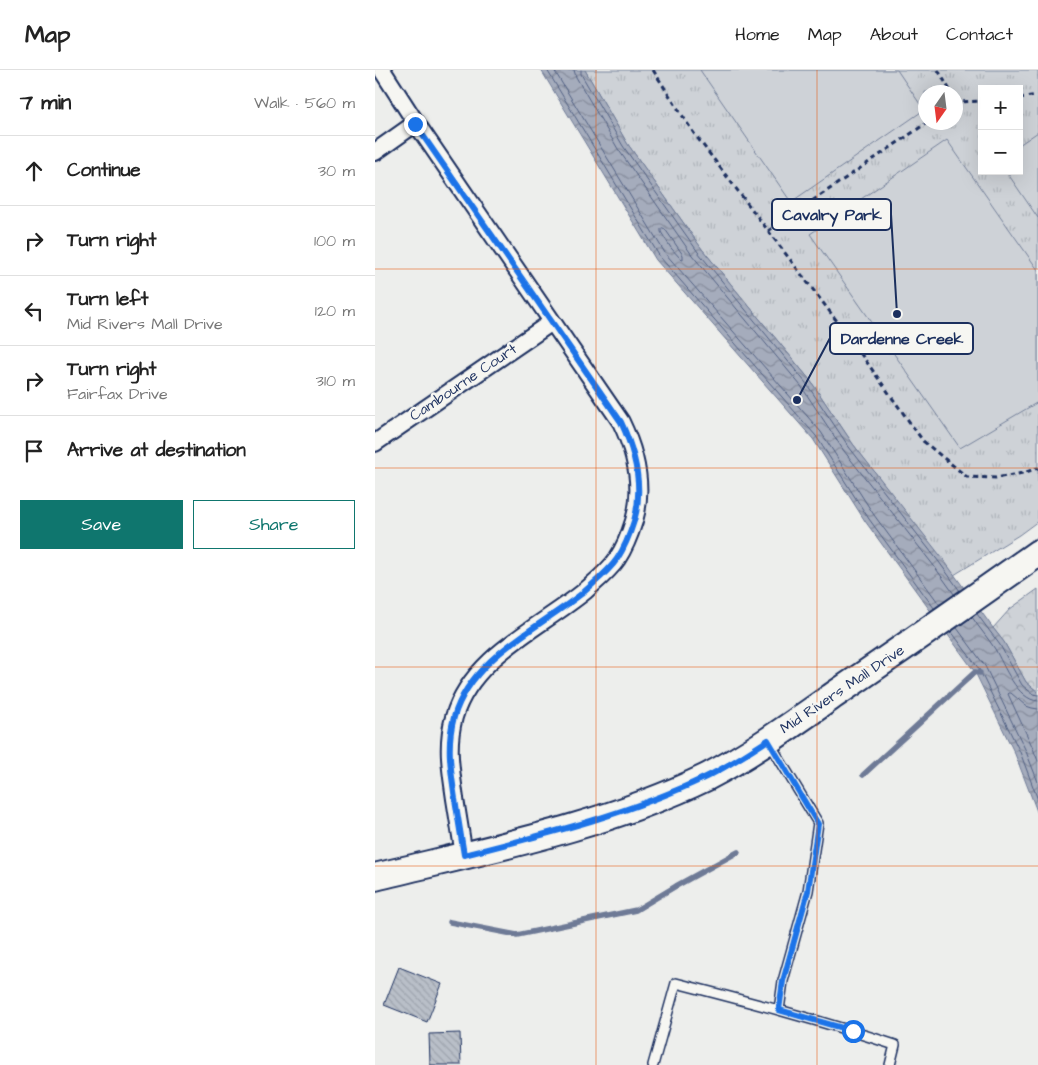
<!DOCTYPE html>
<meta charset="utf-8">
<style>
body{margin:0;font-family:"Architects Daughter",sans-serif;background:#f2f2f2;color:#222}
.controls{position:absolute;right:15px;top:15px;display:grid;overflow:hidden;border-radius:0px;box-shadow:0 5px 20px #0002}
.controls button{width:45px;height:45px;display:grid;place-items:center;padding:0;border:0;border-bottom:1px solid #e0e0e0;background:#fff;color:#222;font:25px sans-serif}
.compass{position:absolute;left:543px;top:15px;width:45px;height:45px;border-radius:50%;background:#fff;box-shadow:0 5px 20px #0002;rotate:194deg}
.stop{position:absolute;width:15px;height:15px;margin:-11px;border:4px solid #1a73e8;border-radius:50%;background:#fff}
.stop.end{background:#1a73e8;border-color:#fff;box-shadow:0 1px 5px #0008}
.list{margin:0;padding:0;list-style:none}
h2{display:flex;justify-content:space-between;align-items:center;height:65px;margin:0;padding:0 20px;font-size:21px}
h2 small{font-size:16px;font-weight:400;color:#767676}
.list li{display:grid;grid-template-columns:32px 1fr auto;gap:15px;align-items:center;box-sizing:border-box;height:70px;padding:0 20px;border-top:1px solid #e0e0e0}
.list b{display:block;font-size:19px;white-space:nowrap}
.list p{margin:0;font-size:16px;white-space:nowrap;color:#767676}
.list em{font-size:16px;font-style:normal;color:#767676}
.actions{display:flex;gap:10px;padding:15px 20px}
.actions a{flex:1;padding:11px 0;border:1px solid #0f766e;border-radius:0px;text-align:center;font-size:18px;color:#0f766e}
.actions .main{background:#0f766e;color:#fff}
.icon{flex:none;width:28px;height:28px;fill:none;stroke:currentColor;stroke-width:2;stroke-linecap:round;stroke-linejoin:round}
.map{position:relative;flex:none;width:663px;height:995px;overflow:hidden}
header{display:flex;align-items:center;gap:30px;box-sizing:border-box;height:70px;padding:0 25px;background:#fff;border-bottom:1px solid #e0e0e0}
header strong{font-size:24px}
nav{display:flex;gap:28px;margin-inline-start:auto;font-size:18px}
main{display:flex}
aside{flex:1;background:#fff}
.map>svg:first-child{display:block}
.grass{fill:url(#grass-tufts);stroke:#74809a;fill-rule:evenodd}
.forest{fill:url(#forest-crowns);stroke:#74809a}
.garden{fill:#ced2d7;stroke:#74809a}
.water{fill:url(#water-waves);stroke:#6e7a96}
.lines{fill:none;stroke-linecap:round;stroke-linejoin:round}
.shore{stroke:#526184;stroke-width:1}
.stream{stroke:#6e7a96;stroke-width:5.5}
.building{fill:url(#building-back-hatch);stroke:#1b2f5e}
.service-casing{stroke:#1b2f5e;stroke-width:12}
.minor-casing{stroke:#1b2f5e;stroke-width:20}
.primary-casing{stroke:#1b2f5e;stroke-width:30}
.path{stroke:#1b2f5e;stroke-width:3;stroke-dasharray:5 4;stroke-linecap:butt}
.service{stroke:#f6f6f2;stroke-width:9}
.minor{stroke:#f6f6f2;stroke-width:16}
.primary{stroke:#f6f6f2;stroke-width:26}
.route{stroke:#1a73e8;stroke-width:6}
.grid{fill:none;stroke:#e8590c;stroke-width:1;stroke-opacity:0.55}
.labels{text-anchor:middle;stroke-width:5;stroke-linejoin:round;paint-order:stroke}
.street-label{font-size:15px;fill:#1b2f5e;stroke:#f6f6f2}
.leader{fill:none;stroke:#1b2f5e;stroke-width:2}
.callout-dot{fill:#1b2f5e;stroke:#f6f6f2;stroke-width:2}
.callout{fill:#f6f6f2;stroke:#1b2f5e;stroke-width:2}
.callout-label{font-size:16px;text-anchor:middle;font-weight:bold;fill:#1b2f5e}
</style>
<header>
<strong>Map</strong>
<nav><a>Home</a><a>Map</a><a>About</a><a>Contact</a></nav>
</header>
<main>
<aside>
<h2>7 min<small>Walk · 560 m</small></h2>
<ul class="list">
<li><svg class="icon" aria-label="ahead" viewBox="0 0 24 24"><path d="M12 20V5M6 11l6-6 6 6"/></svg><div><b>Continue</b></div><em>30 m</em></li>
<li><svg class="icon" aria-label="right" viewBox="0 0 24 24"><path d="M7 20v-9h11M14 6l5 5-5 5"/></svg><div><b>Turn right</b></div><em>100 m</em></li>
<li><svg class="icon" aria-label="left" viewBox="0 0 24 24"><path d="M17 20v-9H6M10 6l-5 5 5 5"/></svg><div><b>Turn left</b><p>Mid Rivers Mall Drive</p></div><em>120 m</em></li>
<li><svg class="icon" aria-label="right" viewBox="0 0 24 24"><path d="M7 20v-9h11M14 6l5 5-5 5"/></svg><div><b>Turn right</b><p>Fairfax Drive</p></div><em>310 m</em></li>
<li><svg class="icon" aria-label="arrive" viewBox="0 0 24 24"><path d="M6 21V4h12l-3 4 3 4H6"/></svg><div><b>Arrive at destination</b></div></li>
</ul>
<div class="actions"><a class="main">Save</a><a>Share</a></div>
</aside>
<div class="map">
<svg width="663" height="995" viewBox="0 0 663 995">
<defs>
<pattern id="grass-tufts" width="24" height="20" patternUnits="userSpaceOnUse" patternTransform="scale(1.25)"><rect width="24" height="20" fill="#ced2d7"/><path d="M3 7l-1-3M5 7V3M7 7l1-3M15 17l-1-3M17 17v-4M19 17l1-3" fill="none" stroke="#b0b5bb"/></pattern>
<pattern id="forest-crowns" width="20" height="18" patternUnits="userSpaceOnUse" patternTransform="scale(1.25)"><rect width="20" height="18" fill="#ced2d7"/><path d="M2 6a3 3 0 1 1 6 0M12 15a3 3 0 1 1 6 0" fill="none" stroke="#b0b5bb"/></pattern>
<pattern id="water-waves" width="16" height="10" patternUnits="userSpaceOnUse" patternTransform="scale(1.25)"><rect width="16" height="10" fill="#a5acbc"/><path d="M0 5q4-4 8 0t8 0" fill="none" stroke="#868c9c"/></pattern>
<pattern id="building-back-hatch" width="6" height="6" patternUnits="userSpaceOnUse" patternTransform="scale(1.25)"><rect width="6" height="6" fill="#b9bfc8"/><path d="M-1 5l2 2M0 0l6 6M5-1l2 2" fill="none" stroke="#9ea4ae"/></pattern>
</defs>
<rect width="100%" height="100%" fill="#edeeec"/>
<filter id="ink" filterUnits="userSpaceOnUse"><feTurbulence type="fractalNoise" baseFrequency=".02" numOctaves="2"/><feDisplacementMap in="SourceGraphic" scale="10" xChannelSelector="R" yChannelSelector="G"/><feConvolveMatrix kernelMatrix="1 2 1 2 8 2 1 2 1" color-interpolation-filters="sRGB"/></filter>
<g filter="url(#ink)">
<path class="grass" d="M210,0H663V451L644,465L579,505L478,374L435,310L327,179L252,73ZM607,19H644V101H607ZM550,22H580V52H550Z"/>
<path class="forest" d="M663,519V622L651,612L629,572L618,558L635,539Z"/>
<path class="garden" d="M325,0H522L549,40L416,132Z
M663,62V148L631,101H644V75Z
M572,70L663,200V332L585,378L435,164Z"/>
<path class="water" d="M166,0H210L252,73L327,179L435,310L478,374L568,489L618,558L629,572L651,612L663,622V744L640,684L600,602L490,451L438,369L281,190Z"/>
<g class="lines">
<path class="shore" d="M172,0L285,187L441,366L494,449L559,538
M179,0L290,183L446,362L499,445L565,535
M199,0L201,7L243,79L317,185L426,316L469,381L559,496L579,524
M206,0V4L248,76L323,182L431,313L474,377L564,492L585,521
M288,158L290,159L308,185V189L305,188L296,178L286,162V159Z
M602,544L625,575L647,615L658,624L663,625
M597,547C604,558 613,568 620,579C629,595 642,630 663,631
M582,558L610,596L650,679L663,712
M576,561L604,599L645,682L663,730
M663,639L657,638L651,636L636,623H634L633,624L657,676L663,691"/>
<path class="stream" d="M488,705L600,602L605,603
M75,852L142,865L261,840L301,816L363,782"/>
</g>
<path class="building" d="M24,897L67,914L52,952L9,935Z
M85,963L86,995H55L54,964Z"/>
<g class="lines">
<g class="service-casing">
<path id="service" d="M394,672L443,753L433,821L408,911L404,940
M278,995L301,913C375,932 448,951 520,975L515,995"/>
</g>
<g class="minor-casing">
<path id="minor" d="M7,0L41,53L246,352C261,383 269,417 259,451C255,464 250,477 242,489C234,501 221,511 210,521C165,558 97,586 79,647C71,676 76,700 80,729C83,748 86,766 89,785
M0,82L41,53
M0,373L177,252"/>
</g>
<g class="primary-casing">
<path id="primary" d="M0,807C110,780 229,757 332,707C376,684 418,654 459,625C527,579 595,531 663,483"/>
</g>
<path class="path" d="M278,0L318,62L471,263L548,371L592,407L621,408L648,403L663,398
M563,0L576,22
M644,28L663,25
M580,30L582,32L607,31
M393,161L553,52"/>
<use href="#service" class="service"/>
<use href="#minor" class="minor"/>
<use href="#primary" class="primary"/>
</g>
</g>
<g class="lines" filter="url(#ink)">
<path class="route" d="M40,54L246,352C261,384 269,417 259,451C255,464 250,477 242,489C234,501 221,511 210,521C165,558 97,586 79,647C71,676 76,700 80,729C83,748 86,766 89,785C172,764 254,744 331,707C352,697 373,683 393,670L443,754L433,821L408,911L404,940L478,961"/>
</g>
<path class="grid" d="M221,0V995M442,0V995M0,199H663M0,398H663M0,597H663M0,796H663"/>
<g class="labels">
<g class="street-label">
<text transform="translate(88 312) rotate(-34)" y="5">Cambourne Court</text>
<text transform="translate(467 619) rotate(-34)" y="5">Mid Rivers Mall Drive</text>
</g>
</g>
<path class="leader" d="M522 244L516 144M422 330L455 268"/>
<g class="callout-dot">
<circle cx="522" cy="244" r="5"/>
<circle cx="422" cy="330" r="5"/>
</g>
<g class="callout">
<rect x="397" y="129" width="119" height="31" rx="5"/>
<rect x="455" y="253" width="143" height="31" rx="5"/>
</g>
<g class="callout-label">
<text x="457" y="150">Cavalry Park</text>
<text x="527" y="274">Dardenne Creek</text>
</g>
</svg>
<div class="controls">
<button>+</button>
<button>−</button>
</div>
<svg class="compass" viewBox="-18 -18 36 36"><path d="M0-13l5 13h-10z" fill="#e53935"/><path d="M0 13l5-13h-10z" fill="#767676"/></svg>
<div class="stop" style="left:478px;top:961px"></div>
<div class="stop end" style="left:40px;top:54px"></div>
</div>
</main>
